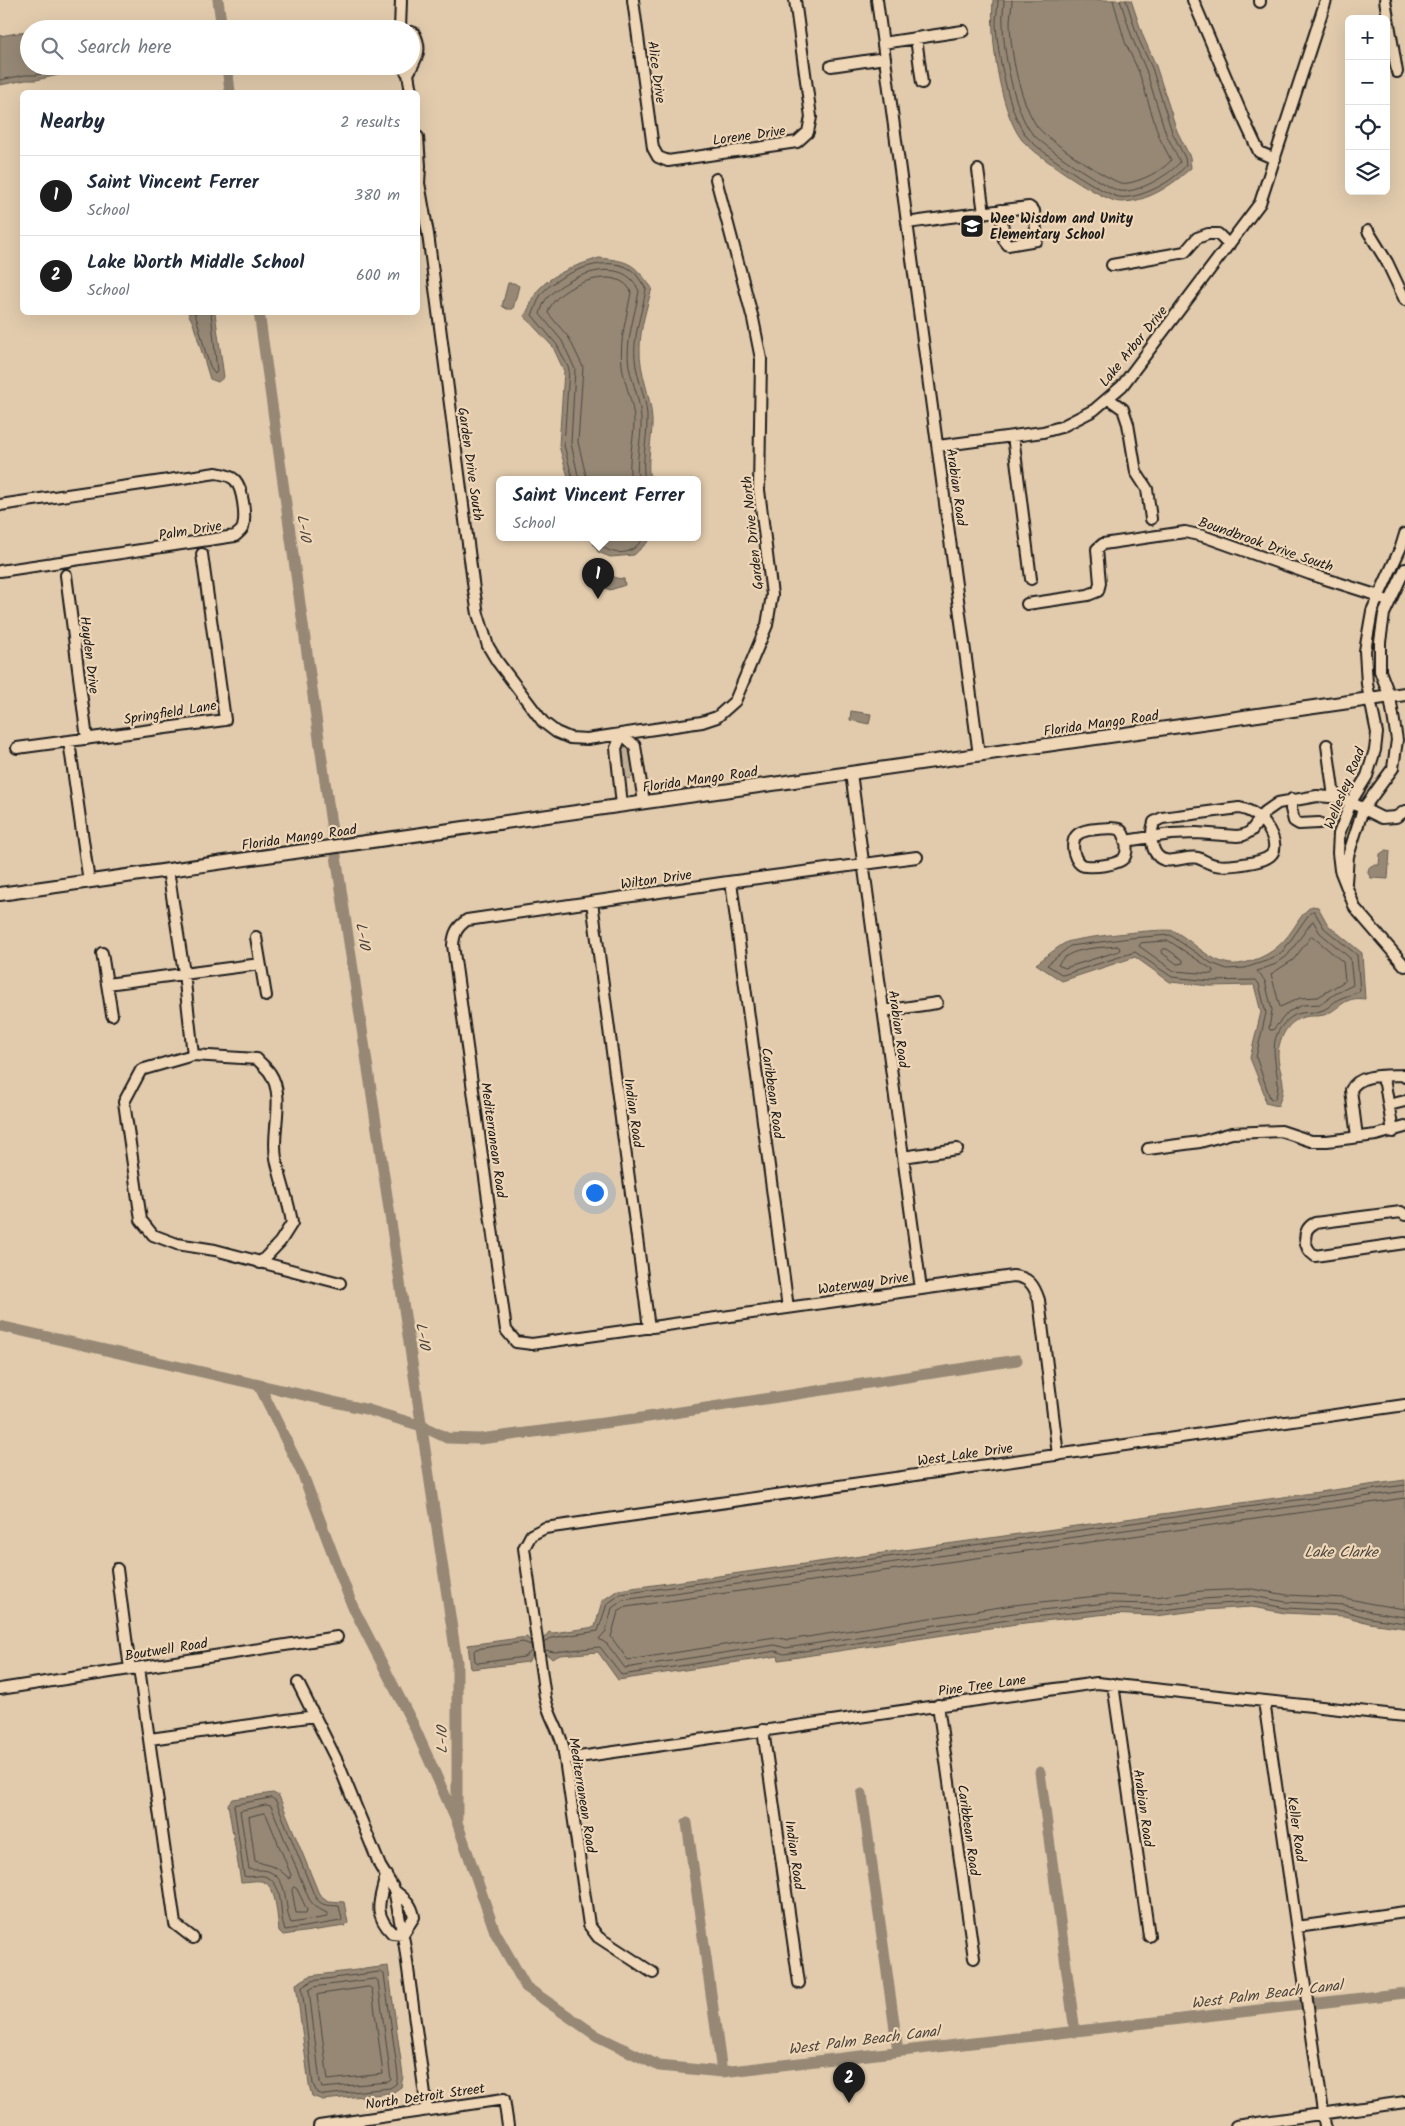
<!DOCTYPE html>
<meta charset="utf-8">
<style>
body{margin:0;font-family:Kalam,sans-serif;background:#f6f6f7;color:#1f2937}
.controls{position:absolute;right:15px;top:15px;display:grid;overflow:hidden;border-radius:8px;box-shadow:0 5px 20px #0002}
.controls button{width:45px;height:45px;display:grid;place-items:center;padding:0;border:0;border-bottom:1px solid #e0e1e3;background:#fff;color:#1f2937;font:25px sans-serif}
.you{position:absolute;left:594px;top:1192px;width:18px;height:18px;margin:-12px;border:4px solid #fff;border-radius:50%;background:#1a73e8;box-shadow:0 0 0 8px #1a73e833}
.badge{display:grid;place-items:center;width:32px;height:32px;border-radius:50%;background:#1c1c1c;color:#fff;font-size:16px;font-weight:700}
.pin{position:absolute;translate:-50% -41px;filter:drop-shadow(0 1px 2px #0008)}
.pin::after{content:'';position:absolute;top:26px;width:18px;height:15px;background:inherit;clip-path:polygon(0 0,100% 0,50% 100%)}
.popup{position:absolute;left:496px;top:476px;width:205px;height:65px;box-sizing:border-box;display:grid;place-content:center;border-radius:8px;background:#fff;filter:drop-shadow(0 1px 4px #0005);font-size:16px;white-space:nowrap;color:#747a83}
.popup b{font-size:19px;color:#1f2937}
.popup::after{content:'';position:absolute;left:50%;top:100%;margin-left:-10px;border:10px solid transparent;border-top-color:#fff}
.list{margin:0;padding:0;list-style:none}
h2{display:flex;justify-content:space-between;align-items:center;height:65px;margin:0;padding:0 20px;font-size:21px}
h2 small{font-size:16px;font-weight:400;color:#747a83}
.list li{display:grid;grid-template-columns:32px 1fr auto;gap:15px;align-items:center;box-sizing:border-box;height:80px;padding:0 20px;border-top:1px solid #e0e1e3}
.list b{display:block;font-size:19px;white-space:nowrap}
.list p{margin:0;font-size:16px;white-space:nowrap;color:#747a83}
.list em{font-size:16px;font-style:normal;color:#747a83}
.icon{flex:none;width:28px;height:28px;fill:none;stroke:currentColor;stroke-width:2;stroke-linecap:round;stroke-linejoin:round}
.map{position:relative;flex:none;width:1405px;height:2126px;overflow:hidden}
.search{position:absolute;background:#fff;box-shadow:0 5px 20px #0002;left:20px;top:20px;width:400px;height:55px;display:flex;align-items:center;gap:12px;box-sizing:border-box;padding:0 18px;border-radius:28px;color:#747a83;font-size:19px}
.panel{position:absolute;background:#fff;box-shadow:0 5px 20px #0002;left:20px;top:90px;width:400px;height:225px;border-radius:8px}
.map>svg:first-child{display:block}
.green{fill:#c1ae95;stroke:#6e6558}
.water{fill:#968875;stroke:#655d51}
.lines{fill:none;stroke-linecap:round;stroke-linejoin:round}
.shore{stroke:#4d4740;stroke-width:1}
.canal{stroke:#968875;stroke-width:11}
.minor-casing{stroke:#1c1c1c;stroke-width:14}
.tertiary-casing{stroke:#1c1c1c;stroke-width:16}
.minor{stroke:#efd6b6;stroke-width:10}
.tertiary{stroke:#efd6b6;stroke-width:12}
.labels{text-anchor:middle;stroke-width:4.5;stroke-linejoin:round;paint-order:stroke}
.street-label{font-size:14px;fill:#1c1c1c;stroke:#efd6b6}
.poi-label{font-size:14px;font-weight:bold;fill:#1c1c1c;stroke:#efd6b6;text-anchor:start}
.water-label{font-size:15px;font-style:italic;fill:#4d4740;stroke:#efd6b6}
</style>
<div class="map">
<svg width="1405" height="2126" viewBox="0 0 1405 2126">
<rect width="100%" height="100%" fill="#e2cbad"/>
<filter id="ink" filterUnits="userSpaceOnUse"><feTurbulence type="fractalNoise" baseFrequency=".02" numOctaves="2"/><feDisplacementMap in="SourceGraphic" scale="10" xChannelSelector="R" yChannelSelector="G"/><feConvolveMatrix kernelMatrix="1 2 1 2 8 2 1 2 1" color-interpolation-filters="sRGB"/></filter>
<g filter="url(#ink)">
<path class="green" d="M626,746L630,750L634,775L630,779L625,777L621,751Z"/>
<path class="water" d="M993,0H1131L1143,36L1156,66L1177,131L1190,157L1191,168C1172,185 1148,202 1121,202C1105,203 1034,154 1022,140C999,110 990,36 993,0Z
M29,31V66H86L81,70L36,80H26L0,85V36Z
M599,258C630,261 633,263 652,288C647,307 640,328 640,348C639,373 651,395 652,420C653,434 645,470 651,480H569L559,446L564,371L553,347L524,316C531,307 532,297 539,289C555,272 578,265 599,258Z
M508,283H514L519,286L513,309H507L502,306Z
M188,313H215L224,377L218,382L210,379L193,323Z
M590,538H652L634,555L610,557L598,552Z
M608,572L616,578L624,579L625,585L610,590L599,585L597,581L602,578L603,573Z
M851,711L871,714L869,724L850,720Z
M1386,850L1390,851L1388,879L1371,878L1368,873C1368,865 1372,865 1379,865L1380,854Z
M1312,906L1318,907L1328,925L1362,953L1365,999C1343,996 1341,1009 1324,1015C1317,1017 1310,1015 1304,1017C1287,1021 1278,1040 1278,1056C1278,1067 1284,1078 1283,1087C1283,1094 1280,1100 1278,1106L1265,1103L1264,1093L1250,1058L1261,1012L1254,985L1210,986L1170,982L1135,957L1062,981L1036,964C1046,957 1057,947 1067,942C1077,938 1167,927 1174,931C1197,943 1215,970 1244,963C1266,958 1281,947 1293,929C1299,920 1303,912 1312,906Z
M1405,1480V1628L1369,1623L1344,1616L1285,1613L1252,1607L1203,1610L1156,1616L1107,1614L1016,1624L779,1660L778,1656L618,1680L598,1652L560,1655L552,1659L548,1655L532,1656L528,1662L471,1669L468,1645L527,1637L529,1640L544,1638L549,1632L553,1633L595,1627L602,1601L618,1590Z
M273,1793L279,1796L319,1894L328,1901L344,1902L348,1923L345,1926L283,1935L279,1931C277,1918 277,1883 261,1881C255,1880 247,1882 241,1882L228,1804L232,1799Z
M388,1966L403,2076L401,2087L392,2093L323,2100L312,2096L309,2085L296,1984L310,1976Z"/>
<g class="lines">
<path class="shore" d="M998,0C998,8 996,15 996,23C997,51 1009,115 1027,137C1037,150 1104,195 1119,197C1139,200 1175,181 1186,165L1185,158L1172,132L1152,68L1138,38L1126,0
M1004,0C1004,8 1002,15 1003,23C1003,50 1014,110 1031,132C1041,145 1105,188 1120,191C1136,194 1170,175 1180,162L1166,134L1146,70L1133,40L1120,0
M1012,0C1012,8 1010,15 1010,23C1011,56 1019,97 1036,125C1044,138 1106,179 1121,183C1132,186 1165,170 1171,160L1159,137L1139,72L1125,42L1113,0
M0,80L25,75H36L77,66
M194,312C201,327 206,366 215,374L217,371L211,312
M573,480L564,445L569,369L557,345L532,315C537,307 537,298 544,291C562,272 612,251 635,273C639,278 643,284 646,289C642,314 631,340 636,366C639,385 648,402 647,422C647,441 641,462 645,480
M579,480L571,443L575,369L562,341L540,314C542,308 543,302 548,297C564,279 609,259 630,278C634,281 637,287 639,291C635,315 625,342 629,367C633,385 640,400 641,419C642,440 635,460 638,480
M587,480L578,442L583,367L569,338L548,313C553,289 604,268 624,283C627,285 630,289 631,292C627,317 619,340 622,365C624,385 634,402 634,422C634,442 627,461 631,480
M595,538C601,551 620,557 633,549C637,546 641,541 645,538
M1314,911L1324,928L1357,955L1360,991C1355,994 1345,996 1339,999C1333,1002 1329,1008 1323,1010C1312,1015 1302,1009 1290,1018C1257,1043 1288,1079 1274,1100L1270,1098L1256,1057L1266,1013L1259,984L1256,980L1210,981L1172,977L1135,952L1063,975L1047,965L1070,946L1130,938L1170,935L1211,963L1227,969L1245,968L1272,959L1283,951L1309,914Z
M1313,921L1320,933L1350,958L1353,985L1335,994L1321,1004L1303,1005L1288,1012L1273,1030H1270L1269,1028L1272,1010L1265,981L1257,971L1276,964L1287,956Z
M1312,936L1343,962L1345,981L1318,997L1300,998L1280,1007L1271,974L1293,960Z
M1169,941L1213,970V974L1174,971L1139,946L1141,943Z
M1117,946L1120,948L1119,951L1065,968L1058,965C1067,947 1100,948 1117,946Z
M1163,949H1167L1183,960V963L1177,964L1162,953L1161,951Z
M1405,1491L623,1600L612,1608L606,1631L599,1639L607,1644L625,1668L775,1645L786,1648L1014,1613L1107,1603L1156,1604L1202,1599L1252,1596L1286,1602L1345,1605L1371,1612L1405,1617
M1405,1498L626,1607L618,1612L611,1637L628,1660L775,1637L788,1640L1013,1605L1107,1595L1155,1597L1202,1591L1252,1589L1287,1595L1345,1598L1373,1604L1405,1609
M544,1643L551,1638L598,1631L607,1604L621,1594L1405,1485
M531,1645L523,1642L476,1649L474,1651L475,1661L478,1663L524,1657L532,1651
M545,1650L554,1652L600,1647L622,1675L776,1651L784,1654L1015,1619L1107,1609L1156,1611L1203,1605L1252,1602L1286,1608L1344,1611L1370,1618L1405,1623
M272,1798L276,1801L315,1897C322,1907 328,1905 339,1906L342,1919L341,1921L285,1930C278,1915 286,1882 264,1876C257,1875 250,1878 244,1876L234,1805Z
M266,1805L271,1806L309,1899L315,1907L327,1913V1917L291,1923C283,1905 290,1880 268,1871C261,1869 255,1871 249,1869L240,1811Z
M264,1813L266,1814L291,1875L290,1879L277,1868L255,1861L249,1817Z
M294,1887L297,1889L307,1910L306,1913H296L292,1890Z
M381,1972L384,1974L398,2075L396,2084L390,2088L324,2095L317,2093L313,2084L302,1987L312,1981Z
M376,1979L378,1981L391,2080L388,2082L322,2088L320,2082L309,1990L314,1987Z
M369,1987L372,1989L383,2074L328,2080L317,1995Z"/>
<path class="canal" d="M218,0L222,29
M227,66L230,92
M259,312L333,838
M336,856L457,1662V1818
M0,1326L365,1409L422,1426L447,1438L480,1439L635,1419L1017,1360
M259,1385L303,1475L352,1605L413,1724L457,1822L495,1932L526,1987L597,2036L659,2066L722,2072L1405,1993
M1040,1772L1075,2032
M862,1794L898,2051
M687,1823L722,2072"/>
<g class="minor-casing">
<path id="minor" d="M633,0L653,148L658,157L668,161L797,142L808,132L811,117L795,0
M877,0L979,755
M1193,0L1245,122L1259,152L1275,159
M1385,0L1397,72
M1260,2V0
M400,29L401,0
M916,38L922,83
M883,43L963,31
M402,66L408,74C417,57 423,50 414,33L411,32
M831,66L885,58
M408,74L411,92
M418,137L420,166L419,183L428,234L474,590L478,614L488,646L497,661L543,722L556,732L570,738L587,739L702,722L717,717L735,701L767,625L772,595L759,490L761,359L753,319L716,179
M978,170L984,213
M907,223C948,217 988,212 1029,207L1034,211L1037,240L1008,245L1004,240L1001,210
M1368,231L1387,262L1405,300
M1112,265L1185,252L1197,238L1208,234H1218L1229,245
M1109,399L1123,409L1128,424L1136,472L1147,489L1151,519
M1013,436L1031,579
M938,446L1043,432L1061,427L1094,410L1122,386L1260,203L1326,0
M0,505L216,473C222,474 230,475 235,480C243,489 246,516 243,527C242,531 238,533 235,536L0,571
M1405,534L1401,547L1372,611L1369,628L1365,651L1367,684L1377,733L1375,750L1367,776L1351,802L1339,834L1338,853L1340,870L1355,908L1405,966
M66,575L87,739
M1027,604L1088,595L1098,591L1100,583L1097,549L1103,544L1185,532L1203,536L1310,574L1379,596L1389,603
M622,734L635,746L644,802
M69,741L89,882
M1327,745L1334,797
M17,748L225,720L202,554
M851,773L921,1289
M1292,799L1291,809L1294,821L1299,824L1319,823
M622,805L616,748L622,734
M1239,808C1252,810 1263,819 1269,830C1284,857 1265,861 1243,864C1234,865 1225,867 1216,865C1209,864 1204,860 1198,858C1186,855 1166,867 1157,855C1150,847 1151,831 1154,822L1162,818Z
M1111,828C1112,828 1118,829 1119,829C1126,833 1129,851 1124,858C1118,865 1095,867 1086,866C1074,866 1069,842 1077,835C1084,828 1102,829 1111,828Z
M1125,841L1171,834L1196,833L1237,836L1244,835L1251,831L1265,812L1278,803L1317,796L1342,798L1382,818L1396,817L1405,811
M917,857L728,882L467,920C457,927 454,933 453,945L506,1330L516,1342L532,1344L1013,1276C1029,1277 1034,1285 1039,1300L1058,1455
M168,870L184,973L193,1055
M731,882L788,1308
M1346,882L1348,856L1363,809L1393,768L1397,740L1390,697L1380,671V642L1384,614L1405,569
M592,902L649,1328
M256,937L266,996
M102,953L112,1015
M107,984L260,964
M883,1011L937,1003
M1381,1076L1385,1084L1393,1132
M1389,1105L1405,1101
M1357,1137L1351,1090C1359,1073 1387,1076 1403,1075L1405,1077
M1148,1149L1200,1142L1232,1133L1281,1131L1311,1141H1327L1376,1135L1405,1127
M903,1157L957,1149
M1405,1215L1401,1212L1315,1223C1301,1229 1303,1248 1315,1256L1405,1243
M260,1263L280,1242L292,1223C289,1201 280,1180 276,1158C271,1131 286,1097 270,1073C267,1068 261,1064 257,1059L193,1055L141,1070L124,1102L141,1220L153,1235L177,1244L215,1250L340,1283
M117,1569L130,1669
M139,1668L175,1924L193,1938
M298,1683L338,1763L380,1866L394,1889L405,1947L427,2110
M1113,1684L1149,1936
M0,1689L337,1637
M1264,1701L1325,2126
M938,1705L974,1958
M763,1730L799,1983
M150,1739L315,1716
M565,1759L1097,1683L1405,1716
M386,1875C380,1901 372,1912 392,1933L403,1934L414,1917C412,1904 405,1899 395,1891
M1297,1927L1405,1912
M653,1973L598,1937L589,1925L563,1746C559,1729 548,1715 545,1697L524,1548L531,1535L545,1528L1405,1405
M319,2126L504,2099L508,2126
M1236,2126L1405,2102"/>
</g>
<g class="tertiary-casing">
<path id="tertiary" d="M0,894L1405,694"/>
</g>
<use href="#minor" class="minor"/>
<use href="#tertiary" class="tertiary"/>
</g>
</g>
<defs>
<g id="school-square" transform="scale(1.25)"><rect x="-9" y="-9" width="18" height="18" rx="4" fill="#1c1c1c" stroke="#efd6b6"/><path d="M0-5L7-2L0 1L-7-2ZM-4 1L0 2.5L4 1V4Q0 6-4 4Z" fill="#fff"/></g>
</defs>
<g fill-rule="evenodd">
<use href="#school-square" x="972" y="226"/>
</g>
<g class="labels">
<g class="street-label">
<text transform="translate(657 72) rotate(82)" y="5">Alice Drive</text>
<text transform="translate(749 135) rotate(-8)" y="5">Lorene Drive</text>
<text transform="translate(1133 346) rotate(-51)" y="5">Lake Arbor Drive</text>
<text transform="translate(471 464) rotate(82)" y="5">Garden Drive South</text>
<text transform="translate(957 487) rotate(82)" y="5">Arabian Road</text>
<text transform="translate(190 530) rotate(-9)" y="5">Palm Drive</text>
<text transform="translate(752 533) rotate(-96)" y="5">Garden Drive North</text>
<text transform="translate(1266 544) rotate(19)" y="5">Boundbrook Drive South</text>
<text transform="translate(90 655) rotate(83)" y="5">Hayden Drive</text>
<text transform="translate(170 712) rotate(-9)" y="5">Springfield Lane</text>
<text transform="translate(1101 723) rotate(-8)" y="5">Florida Mango Road</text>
<text transform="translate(700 779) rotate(-8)" y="5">Florida Mango Road</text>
<text transform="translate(1344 788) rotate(-68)" y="5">Wellesley Road</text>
<text transform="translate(299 837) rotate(-8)" y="5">Florida Mango Road</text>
<text transform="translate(656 879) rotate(-8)" y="5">Wilton Drive</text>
<text transform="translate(899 1029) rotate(82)" y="5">Arabian Road</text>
<text transform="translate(773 1093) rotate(82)" y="5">Caribbean Road</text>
<text transform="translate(634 1113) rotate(82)" y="5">Indian Road</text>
<text transform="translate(494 1140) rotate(82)" y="5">Mediterranean Road</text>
<text transform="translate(863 1283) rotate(-8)" y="5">Waterway Drive</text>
<text transform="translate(965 1454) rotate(-8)" y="5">West Lake Drive</text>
<text transform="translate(166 1649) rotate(-9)" y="5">Boutwell Road</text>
<text transform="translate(982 1685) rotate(-8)" y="5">Pine Tree Lane</text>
<text transform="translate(583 1795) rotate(81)" y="5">Mediterranean Road</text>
<text transform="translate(1144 1808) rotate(82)" y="5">Arabian Road</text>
<text transform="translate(1297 1829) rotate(82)" y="5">Keller Road</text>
<text transform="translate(969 1830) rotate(82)" y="5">Caribbean Road</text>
<text transform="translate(795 1855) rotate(82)" y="5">Indian Road</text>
<text transform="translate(425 2096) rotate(-8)" y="5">North Detroit Street</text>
</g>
<g class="poi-label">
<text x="990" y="223">Wee Wisdom and Unity<tspan x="990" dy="16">Elementary School</tspan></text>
</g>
<g class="water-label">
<text transform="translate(304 528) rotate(82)" y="5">L-10</text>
<text transform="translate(363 936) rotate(81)" y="5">L-10</text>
<text transform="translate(423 1336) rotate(81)" y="5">L-10</text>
<text x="1341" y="1557">Lake Clarke</text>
<text transform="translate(442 1740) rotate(-90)" y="5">L-10</text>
<text transform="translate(1267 1994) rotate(-7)" y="5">West Palm Beach Canal</text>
<text transform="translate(864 2040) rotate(-7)" y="5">West Palm Beach Canal</text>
</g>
</g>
</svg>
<div class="controls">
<button>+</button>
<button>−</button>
<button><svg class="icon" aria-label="locate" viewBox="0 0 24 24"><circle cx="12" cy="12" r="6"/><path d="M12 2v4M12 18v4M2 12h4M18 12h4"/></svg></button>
<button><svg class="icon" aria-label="layers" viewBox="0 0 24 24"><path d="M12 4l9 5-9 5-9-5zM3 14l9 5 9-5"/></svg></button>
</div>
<div class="you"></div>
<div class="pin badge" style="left:598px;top:599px">1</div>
<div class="popup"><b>Saint Vincent Ferrer</b>School</div>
<div class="pin badge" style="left:849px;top:2103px">2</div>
<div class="search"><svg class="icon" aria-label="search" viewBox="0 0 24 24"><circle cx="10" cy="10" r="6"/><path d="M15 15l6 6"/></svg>Search here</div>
<section class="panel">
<h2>Nearby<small>2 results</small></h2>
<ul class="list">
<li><span class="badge">1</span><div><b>Saint Vincent Ferrer</b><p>School</p></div><em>380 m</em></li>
<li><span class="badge">2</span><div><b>Lake Worth Middle School</b><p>School</p></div><em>600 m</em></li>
</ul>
</section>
</div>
